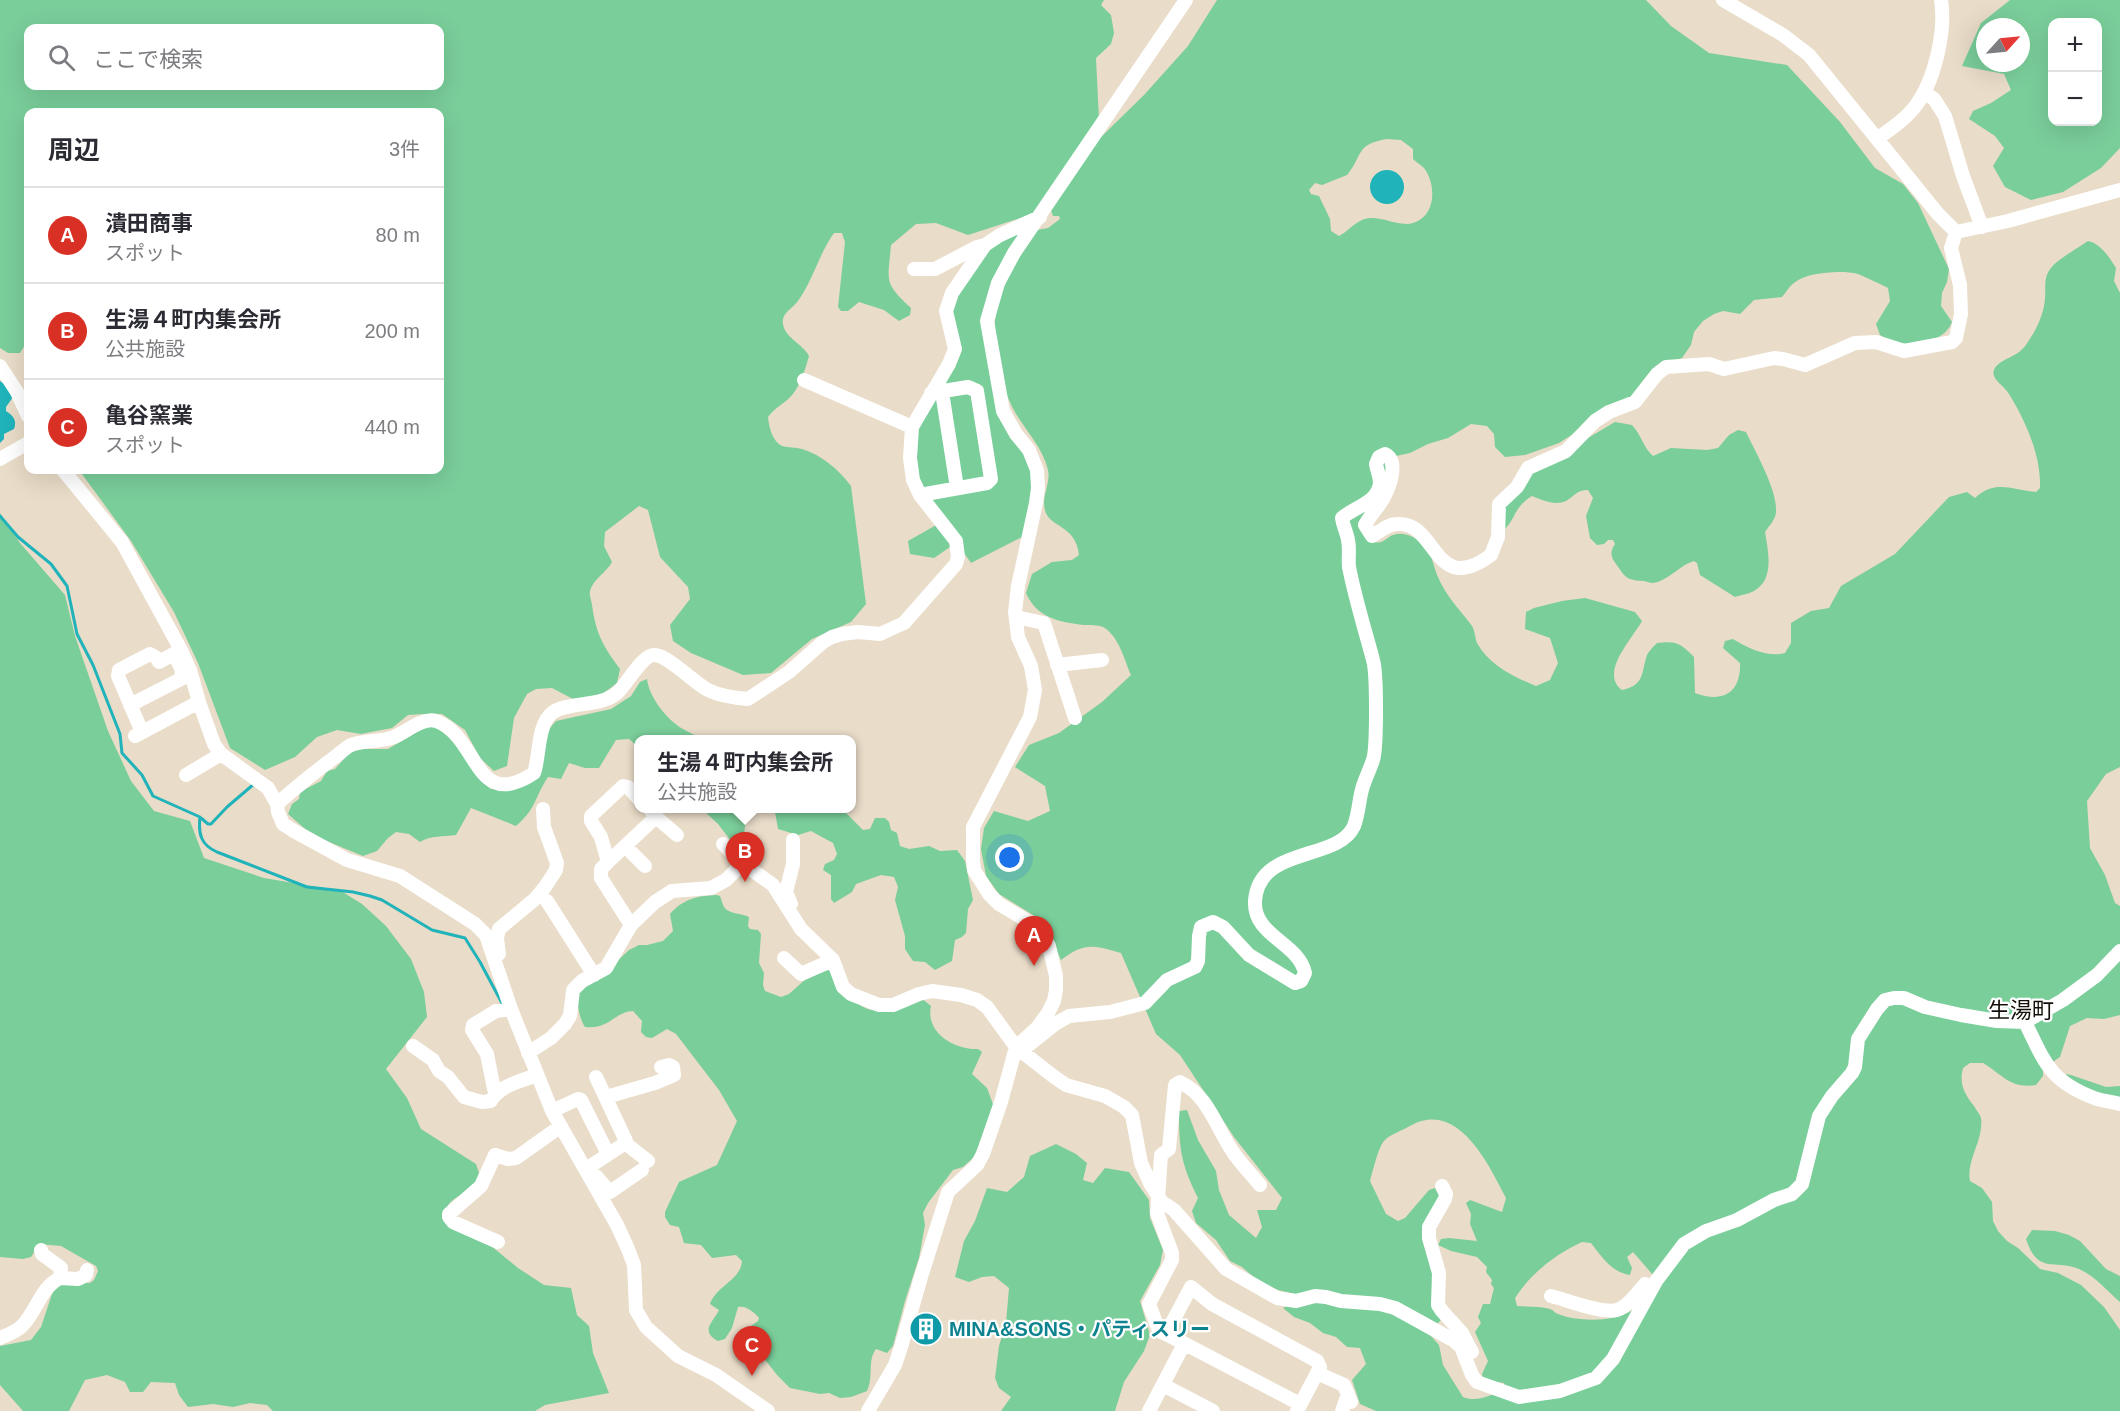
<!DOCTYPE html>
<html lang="ja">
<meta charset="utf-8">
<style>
body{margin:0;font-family:Helvetica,"Noto Sans JP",sans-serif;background:#f2f2f3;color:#2b2b33}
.controls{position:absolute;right:18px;top:18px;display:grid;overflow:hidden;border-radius:12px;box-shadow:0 6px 24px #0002}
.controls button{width:54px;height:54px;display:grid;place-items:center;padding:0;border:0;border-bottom:2px solid #e1e1e2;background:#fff;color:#2b2b33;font:30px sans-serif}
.compass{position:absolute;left:1976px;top:18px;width:54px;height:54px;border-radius:50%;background:#fff;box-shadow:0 6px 24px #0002;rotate:63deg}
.you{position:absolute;left:1010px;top:858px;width:21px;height:21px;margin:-15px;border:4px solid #fff;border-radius:50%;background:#1a73e8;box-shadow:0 0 0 9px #1a73e833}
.badge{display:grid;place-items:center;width:39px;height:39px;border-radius:50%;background:#d93025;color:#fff;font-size:20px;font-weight:700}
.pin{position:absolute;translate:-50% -50px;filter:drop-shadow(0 2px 3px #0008)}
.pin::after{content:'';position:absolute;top:32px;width:21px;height:18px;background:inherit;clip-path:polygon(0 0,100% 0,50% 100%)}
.popup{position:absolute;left:634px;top:735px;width:222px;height:78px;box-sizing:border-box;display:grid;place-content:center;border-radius:12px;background:#fff;filter:drop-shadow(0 2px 4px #0005);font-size:20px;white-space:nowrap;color:#7c7c81}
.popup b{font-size:22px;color:#2b2b33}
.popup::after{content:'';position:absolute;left:50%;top:100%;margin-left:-12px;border:12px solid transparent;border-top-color:#fff}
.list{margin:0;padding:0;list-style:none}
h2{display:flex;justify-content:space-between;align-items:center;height:78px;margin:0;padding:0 24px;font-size:26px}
h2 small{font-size:20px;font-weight:400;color:#7c7c81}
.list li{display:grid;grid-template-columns:39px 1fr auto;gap:18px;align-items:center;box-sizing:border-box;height:96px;padding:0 24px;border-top:2px solid #e1e1e2}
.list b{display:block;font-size:22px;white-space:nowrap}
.list p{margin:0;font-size:20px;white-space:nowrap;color:#7c7c81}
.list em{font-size:20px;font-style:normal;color:#7c7c81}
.icon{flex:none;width:33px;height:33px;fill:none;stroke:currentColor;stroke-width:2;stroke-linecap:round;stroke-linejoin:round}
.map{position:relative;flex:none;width:2120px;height:1411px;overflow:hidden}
.search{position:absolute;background:#fff;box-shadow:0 6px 24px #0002;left:24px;top:24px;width:420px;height:66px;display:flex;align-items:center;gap:15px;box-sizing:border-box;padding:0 21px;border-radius:12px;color:#7c7c81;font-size:22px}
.panel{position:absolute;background:#fff;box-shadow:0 6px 24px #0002;left:24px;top:108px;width:420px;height:366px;border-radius:12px}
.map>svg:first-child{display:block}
.green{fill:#7ace9a;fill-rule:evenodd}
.water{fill:#20b3ba}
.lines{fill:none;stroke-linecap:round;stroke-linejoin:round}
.stream{stroke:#20b3ba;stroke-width:3}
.minor{stroke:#fff;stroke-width:14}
.labels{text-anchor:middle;stroke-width:4.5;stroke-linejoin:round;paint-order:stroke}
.culture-label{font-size:20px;font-weight:bold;fill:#0d838f;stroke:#fff;text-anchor:start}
.quarter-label{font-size:22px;fill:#141009;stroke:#fff}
</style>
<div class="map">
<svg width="2120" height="1411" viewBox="0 0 2120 1411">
<rect width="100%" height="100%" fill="#e9dcc8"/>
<path class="green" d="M0,0H1104L1101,5L1111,15L1114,33L1111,44L1096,58L1099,119L1033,214L968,235L936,223L916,224L891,245C888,282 883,282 911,308L910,315L899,321L884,310L859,302L848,311H841L838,307L845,242L842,233H834C819,254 813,280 798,301C793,308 781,313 783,324C785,338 803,344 809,356C805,370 799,391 787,400C780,406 774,409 768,417C769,427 772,441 782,446C788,448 796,447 802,449C822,455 839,470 851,486L866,604L851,622L812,639L771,673L743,675L691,653L673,641L670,625L690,599L688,587L660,557L648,510L639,506L605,532L604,546L612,562C607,572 593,579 590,591C589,595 592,602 592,605C596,634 603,646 620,669L617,683L601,695L575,700L552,688L536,689L527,694L514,718L507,766L494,771L480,758L465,730L442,714H424L408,715L392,728L361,734L337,730L317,737L295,757L265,770L230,748L198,663L174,612L131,541L79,470H440V112H28V330L25,345L20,353H8L0,348ZM28,28H440V86H28Z
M1217,0H1646L1671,26L1709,53L1787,65L1840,122L1875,168L1903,184L1918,203L1949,269L1947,282L1942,293L1941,306L1952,322C1945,341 1916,347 1897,343C1891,342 1885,338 1880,335L1876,324L1890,301L1888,288C1878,283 1868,278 1858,274C1842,270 1807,272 1794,283C1789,286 1786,293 1782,297L1754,300L1740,314L1723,311L1714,314L1703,321L1694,332L1691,345L1682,358L1665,364L1649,376L1642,388L1631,397L1597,416L1570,436L1559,443L1525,455L1505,457L1495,447L1494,434L1487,426L1471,424L1448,438L1428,444L1410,453L1396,456L1389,464L1385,481L1378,499L1360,524C1362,535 1369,545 1381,542C1386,540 1389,536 1393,535C1407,530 1422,541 1428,551C1433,559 1434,568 1438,577C1446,596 1460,610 1472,626C1475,631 1475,638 1477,643C1489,665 1514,677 1536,686L1550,680L1558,663L1550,638L1525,629L1526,612L1534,608L1562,601L1585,598L1635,612L1642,621C1632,639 1599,673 1622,690C1645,685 1641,673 1647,655C1649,651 1653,647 1657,643C1677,641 1680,643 1694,657L1695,693C1722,703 1741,694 1740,663L1723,648L1725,641L1733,639C1747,648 1769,658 1785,653L1791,643V623L1811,611L1829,608L1841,586L1895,554L1949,497L1967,492L1975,498C1995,479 2013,490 2036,492L2040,488C2041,455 2026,422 2009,394C2005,387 1997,383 1994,376C1990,363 2012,358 2019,352C2025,348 2029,340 2033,334C2039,324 2044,311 2045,299C2046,289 2043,277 2051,268C2058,259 2078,248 2088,241C2100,243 2110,258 2116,268L2114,281L2120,293V767L2106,774L2087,801L2090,848L2105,875L2115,903L2120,906V1015L2104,1019L2087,1018L2070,1026L2060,1057L2043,1069V1076L2036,1085C2010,1089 2003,1075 1983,1063H1970L1963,1068C1959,1084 1964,1093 1974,1106C1976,1110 1980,1114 1981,1118C1984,1140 1966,1160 1970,1181L1982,1188L1992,1202L1993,1221L1998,1231L2007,1241L2018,1248L2040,1269L2058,1273L2081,1285L2104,1307L2120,1330V1411H1376L1360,1404L1352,1380L1366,1364L1360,1348L1347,1347L1336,1337L1323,1333L1310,1323L1294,1317L1283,1308L1291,1304L1298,1307L1318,1301L1340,1307H1375L1395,1314L1430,1335L1439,1345L1443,1365L1463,1397C1476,1403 1495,1395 1505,1387L1504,1383L1483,1380L1482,1374L1488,1361L1475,1332L1481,1323L1478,1317L1483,1304H1490L1494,1288L1491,1284L1492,1280L1486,1272L1487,1267L1477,1257L1451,1251L1438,1245L1441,1239L1449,1238L1477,1241L1470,1224L1471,1214L1466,1203L1470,1200L1502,1212L1506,1198C1488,1163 1457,1097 1408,1127C1401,1131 1389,1135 1384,1141C1378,1148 1373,1171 1370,1181L1386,1214L1398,1221L1405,1218L1429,1190L1438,1187C1448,1202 1423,1218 1423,1234C1423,1246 1432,1259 1434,1270C1437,1280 1434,1288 1433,1298C1433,1305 1438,1314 1441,1320L1435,1326L1395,1304L1374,1298L1344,1296L1325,1291L1295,1294L1278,1290L1257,1280L1242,1267L1230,1261L1216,1240L1196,1223L1192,1211L1198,1198C1181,1164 1179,1149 1179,1111L1187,1110L1198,1140L1216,1171L1219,1190L1229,1215L1256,1238L1262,1227L1257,1210H1276L1282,1198L1234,1137L1180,1055L1156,1034L1121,953C1094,945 1084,942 1061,960L1052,941L1038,918L999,894L986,876L981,849L984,828L994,811L1028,821L1050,811L1045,786L1015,767L1029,745L1059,733L1102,702L1131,675C1124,659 1119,636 1103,627C1098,625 1090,625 1084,625C1059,622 1037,618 1026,593L1032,574L1052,562L1072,560L1079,555C1076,524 1049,528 1045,510C1041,498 1051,482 1048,470C1042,444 1020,426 1010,402C1005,393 1004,381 1002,371C999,355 994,337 995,321C998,289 1019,255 1037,230L1048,228L1060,219L1059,216H1053L1051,210L1099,139L1144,95L1188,46ZM1386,139L1401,140L1413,149V159C1416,162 1421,165 1424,168C1435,182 1436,209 1421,219C1403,233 1381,212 1362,220C1353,224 1347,232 1339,236L1331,231L1330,219L1319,196L1311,194L1309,190L1315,183L1322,185L1347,175C1364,154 1355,145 1386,139ZM1582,1242L1591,1243C1602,1257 1611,1272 1630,1275L1632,1268L1627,1257L1633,1252L1653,1275C1648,1288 1643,1303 1631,1311C1613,1322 1578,1322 1558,1314C1553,1312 1555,1311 1550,1309C1540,1306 1527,1307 1517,1306L1515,1298C1531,1273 1556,1254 1582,1242Z
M2010,0H2120V148L2101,168L2063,192L2031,200L2005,187L1993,166L2004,148L1995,136L1969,119L1973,111L1991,103L2011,90L2004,74L1962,66L1981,23ZM2052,22H2098V122H2052ZM1985,27H2021V63H1985Z
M1035,219L990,305L997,384L1033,460L1030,533L971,563L917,485L912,450L916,423L957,350L947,314L956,291L989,244Z
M1615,422L1632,425C1642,436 1643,447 1653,456L1671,448L1707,450L1718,448L1729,435L1738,430L1746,432C1755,451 1778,491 1776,512C1776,519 1769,526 1765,532C1768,551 1775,579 1754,591C1749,594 1740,595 1735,597L1700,575L1697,563L1694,561C1680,565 1668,581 1653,583C1649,583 1646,581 1643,581C1624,580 1625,576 1614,561C1610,555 1611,550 1615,544L1613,540H1608L1604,544L1597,545L1590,538L1586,516L1593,498L1588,490C1576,490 1575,496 1566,501C1555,506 1542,500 1532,496C1514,507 1517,516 1505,529L1502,504L1530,472Z
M0,513L20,543L65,595L75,636L108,731L131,781L154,811L190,821L204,858L264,878L341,891L362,904L386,926L411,959L424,992L427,1017L386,1069L407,1098L421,1129L476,1164L479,1173C478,1178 477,1183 473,1186C462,1197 446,1198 444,1217L490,1245L518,1268L544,1285L571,1288L577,1315L589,1326L593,1353L609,1393L545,1405L535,1411H273L267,1405L250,1403L233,1407L213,1404L188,1407L179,1395L175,1383L151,1382L143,1392H130L125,1382L107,1375L85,1380L69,1411H23L0,1385V1346L31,1340L41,1327L54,1288L65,1282L90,1283L94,1280L98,1271L96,1266L61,1246L39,1244L31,1257L23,1259L0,1257Z
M938,524L953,545L934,558L910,554L908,541Z
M647,679C649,697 667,720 683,729C689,733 695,734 699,739L638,740V747L629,739L616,740L599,768H585L569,763L561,779L548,777C534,798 537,808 516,826L471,808L456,835C443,837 431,835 420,842L409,834L396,832L388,838L377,851L363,856L312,835L288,814L292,804L299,799L300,792L321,781L327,771L335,769L349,753L357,749H388L425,727L435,725L456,744L483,782L491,789L516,788L545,741L549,729L556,721L611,709L631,696L640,682Z
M749,809C747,823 740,834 748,851L743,853L735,846L718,824L702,809Z
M784,809H842L863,830L870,829L875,818H885L889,822L891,830L897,833L900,846L909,849L929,846L940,851L957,850L965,861L973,900L968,909L966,933L962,937L955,940L952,961L935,970L925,962L913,961L905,949V936L895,900L898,887L894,877L881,875L856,884L852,892L834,903L831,899V875L823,870L825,864L834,860L837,854L833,843L811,831L798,835L778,829L775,812Z
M716,895L720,896C722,900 722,904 724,907C728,914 742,913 749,917L748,926L750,929L758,930L761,934L759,963L764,973L763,985L765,991L781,997L789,994L808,977L826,969L830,971C867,1018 865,1017 921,998L931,1006C925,1033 955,1050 978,1049L982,1052L972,1074L987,1088L994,1107L974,1157L963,1167L953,1170L928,1203L923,1213L925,1225L919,1258L905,1301L893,1346L887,1353L876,1349C867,1361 874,1376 867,1391L851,1397L840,1398L829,1393L820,1394L790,1388L777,1375L748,1338L744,1337L736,1339L738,1335L758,1321L759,1318C754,1312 746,1305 738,1307L732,1328L725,1339L718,1341C699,1331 714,1321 719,1310L710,1304C716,1286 741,1280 742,1261L736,1255L712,1258L701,1245L684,1243L679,1227L670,1225L665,1217V1212L679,1182L717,1165L737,1121L719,1090L676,1034L667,1029L652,1038L646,1037L641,1032L642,1021L633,1011C616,1011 609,1030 585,1027C578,1016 577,1002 578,989L611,967L629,950L639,945H647L663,941L673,931L670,914C683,899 697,896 716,895Z
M2065,1074L2071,1075L2106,1087L2120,1086V1101L2079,1087Z
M1056,1144L1076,1154L1087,1163L1083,1180L1093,1183L1105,1168L1129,1172L1149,1200L1150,1218L1163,1250L1160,1265L1140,1301L1150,1335L1144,1351L1124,1382L1115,1411H1001L1011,1397L999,1388L995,1378L999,1346L1006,1323L1009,1288L994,1276L982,1277L969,1282L955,1277L964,1241L975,1221L987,1188L1007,1192L1024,1177L1030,1156Z
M2032,1230L2055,1231L2069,1235L2080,1241L2106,1269L2120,1276V1302C2107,1291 2095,1276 2079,1269C2053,1259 2038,1275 2026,1239Z"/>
<path class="water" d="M1370 187a17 17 0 1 1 34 0a17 17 0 1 1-34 0Z
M0,381L6,385L13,397L6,407V411C14,416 17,421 14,429L4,434V439L0,443Z"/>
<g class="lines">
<path class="stream" d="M0,516L18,537L51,564L67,586L77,634L93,665L120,734L122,753L142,775L153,796L200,817C198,834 201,845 217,852L307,887L353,892L370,896L382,900L432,930L465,938L480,962L503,1005
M201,818L208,824H211L227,807L254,784"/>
<path class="minor" d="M1723,0L1783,35L1809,55L1938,214L1956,232L2008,221L2120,190
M1924,92L1934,99L1945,116L1963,176L1982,227
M1878,138C1892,128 1907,118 1917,104C1935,79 1946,30 1941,0
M914,269H935L977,247L985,245
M0,366L17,392L28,416
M804,380L912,427
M942,392L957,488
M0,459L28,443
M63,470L122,542L181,650L190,670L199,702L214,744L221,754L268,788L277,804L278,812L283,824L294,831L347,860L400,876L475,924L486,935L511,1009L552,1111L617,1225L628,1249L634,1265L636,1310L646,1327L678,1356L716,1375L768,1411
M920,495L987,483L991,479L977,391L968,387L931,393
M1016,617L1044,623L1075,718
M1057,665L1102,660
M130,705L181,679L182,670L178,662
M142,732L118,676L119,670L150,654L157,658L159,662L181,650
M135,736L199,702
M186,775L221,754
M638,798L628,787L623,786L591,816V821L601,837L608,862L656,817L649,808
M277,804C294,789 312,774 331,760C337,756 343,750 349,746C362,739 380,743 394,737C406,732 423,717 436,721C479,736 474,813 534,773C540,756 537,725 552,713C568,701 599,708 617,693C627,685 642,654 655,655C669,656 694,683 708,690C720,696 735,698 748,699L789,672L823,642L832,637L842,634L858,632L880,634L904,623L956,564L958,557L956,541L920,495L913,480L910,458L912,427L949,364L955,349L946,311L952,293L985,245L1000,235L1040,217
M656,817L677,835
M723,844L743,865
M625,846L645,866
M608,862L601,869V878L631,925
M547,901L594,975
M791,904L786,892L793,864V840
M499,954L497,938L499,929L535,899L545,887L556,870L557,863L544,827L543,809
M784,958L801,974L833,960
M2025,1022C2045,1063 2050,1082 2097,1099C2104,1101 2112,1102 2120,1104
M413,1046L433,1060L439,1071L448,1077L464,1097L482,1102L491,1101
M1016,1047L1025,1048L1055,1024L1069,1016L1110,1012L1145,1003L1167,980L1195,967L1198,961L1199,936L1201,927L1213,922L1223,927L1249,955L1295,983L1301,981L1305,973C1299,943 1253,936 1255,901C1259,845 1338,862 1354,826C1359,813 1359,798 1363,786C1366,777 1370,769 1373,760C1377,748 1377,673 1373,660C1365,630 1355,598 1349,567C1348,559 1350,549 1348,540C1347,533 1343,526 1342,518C1354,507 1378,503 1380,483C1380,477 1377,470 1376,464L1379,457L1385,454C1399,461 1390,486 1384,497C1379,507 1370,515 1365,525L1372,536C1379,532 1388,524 1397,524C1438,521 1433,598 1491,555L1498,537L1499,504L1517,487L1528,468L1566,451L1595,421L1609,412L1635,402L1657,374L1666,367L1709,364L1724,369L1774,358L1783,359L1805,365L1855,343L1876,342L1904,351L1952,342L1956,338L1961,314L1960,285L1951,248L1956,232
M528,1053L551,1038L565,1024L570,1016L573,990L582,981L606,968L631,925L655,902L672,891L711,888L726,880L741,865H745L773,885L801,929L833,960L843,987L851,994L879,1005H893L919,994L932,991L961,995L977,1000L987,1007L1016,1047L1053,1076L1066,1085L1105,1096L1124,1107L1132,1115L1141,1163L1151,1185L1162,1202L1174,1210L1226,1269L1277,1298L1296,1301L1315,1296L1326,1297L1341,1301L1380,1304L1395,1308L1453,1340L1461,1347L1472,1375L1477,1382L1519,1397L1560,1391L1596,1378L1613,1359L1656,1281L1684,1244L1706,1231L1737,1220L1774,1200L1792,1194L1802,1184L1819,1116L1832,1096L1852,1073L1855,1067L1858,1039L1877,1009L1885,1000L1894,998H1904L1925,1007L1961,1015L1997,1021L2025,1022L2063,1000L2097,975L2120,951
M596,1077L626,1141L624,1144L586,1169L596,1176L610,1192L642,1170
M497,1093L494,1089L487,1054L472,1030L473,1025L496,1011L511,1009
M606,1097L655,1083L674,1075L673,1067L669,1065L661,1067
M492,1099C502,1085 521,1081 537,1075
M552,1111L578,1099L581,1100L608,1154
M625,1143L648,1161
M1442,1186L1446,1194L1445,1199L1429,1227V1238L1439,1273L1438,1305L1442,1311L1462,1333L1472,1352
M498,1242L453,1222L449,1217V1214L481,1186L495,1155L508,1159L516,1158L561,1126
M60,1278L78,1279L86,1275L87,1270
M1551,1296C1567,1300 1602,1314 1617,1310C1628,1307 1638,1292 1645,1284L1652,1288
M1166,1334L1159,1331L1149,1304L1172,1260V1253L1157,1213L1161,1155L1169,1149L1175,1085L1180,1082C1209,1096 1216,1128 1233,1152C1241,1164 1251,1174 1260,1185
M0,1338C7,1335 16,1332 22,1326C37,1311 40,1288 60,1278L61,1268L42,1254L41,1250
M1317,1373L1344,1385L1351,1402
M1163,1385L1213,1411
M868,1411L895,1365L901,1347L921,1277L948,1192L977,1165L983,1154L1001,1102L1016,1047L1037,1028L1048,1013L1054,1001L1056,990V976L1049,946L1041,933L1029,922L999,904L989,894L974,870L973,859V827L1030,717L1035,690L1031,666L1018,637L1015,612L1018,586L1036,503L1038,488L1037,470L1029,450L1016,434L1003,411L987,321L998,283L1014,253L1186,0
M1149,1411L1184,1344
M1297,1411L1317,1373L1320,1367L1317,1361L1212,1304L1191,1287L1166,1334L1300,1404
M1342,1411L1348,1394"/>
</g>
<defs>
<g id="building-disc" transform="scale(1.725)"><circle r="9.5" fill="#0f9aa8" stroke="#fff"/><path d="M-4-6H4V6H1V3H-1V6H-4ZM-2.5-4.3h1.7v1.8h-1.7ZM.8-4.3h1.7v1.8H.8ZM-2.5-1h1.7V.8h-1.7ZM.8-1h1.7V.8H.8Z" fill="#fff"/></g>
</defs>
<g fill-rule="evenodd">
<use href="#building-disc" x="926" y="1329"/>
</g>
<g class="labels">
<g class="culture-label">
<text x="949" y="1336">MINA&amp;SONS・パティスリー</text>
</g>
<g class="quarter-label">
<text x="2021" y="1018">生湯町</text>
</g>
</g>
</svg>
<div class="controls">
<button>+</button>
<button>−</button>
</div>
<svg class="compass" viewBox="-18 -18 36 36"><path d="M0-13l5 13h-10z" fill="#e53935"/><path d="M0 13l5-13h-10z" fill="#7c7c81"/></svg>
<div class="you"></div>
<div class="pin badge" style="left:1034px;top:966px">A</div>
<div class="pin badge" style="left:745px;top:882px">B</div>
<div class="popup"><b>生湯４町内集会所</b>公共施設</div>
<div class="pin badge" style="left:752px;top:1376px">C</div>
<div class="search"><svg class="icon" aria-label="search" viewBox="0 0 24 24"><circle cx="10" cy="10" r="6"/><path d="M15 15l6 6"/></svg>ここで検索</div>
<section class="panel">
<h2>周辺<small>3件</small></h2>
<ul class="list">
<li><span class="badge">A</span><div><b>潰田商事</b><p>スポット</p></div><em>80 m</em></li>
<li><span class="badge">B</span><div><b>生湯４町内集会所</b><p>公共施設</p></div><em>200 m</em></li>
<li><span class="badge">C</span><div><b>亀谷窯業</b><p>スポット</p></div><em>440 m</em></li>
</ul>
</section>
</div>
